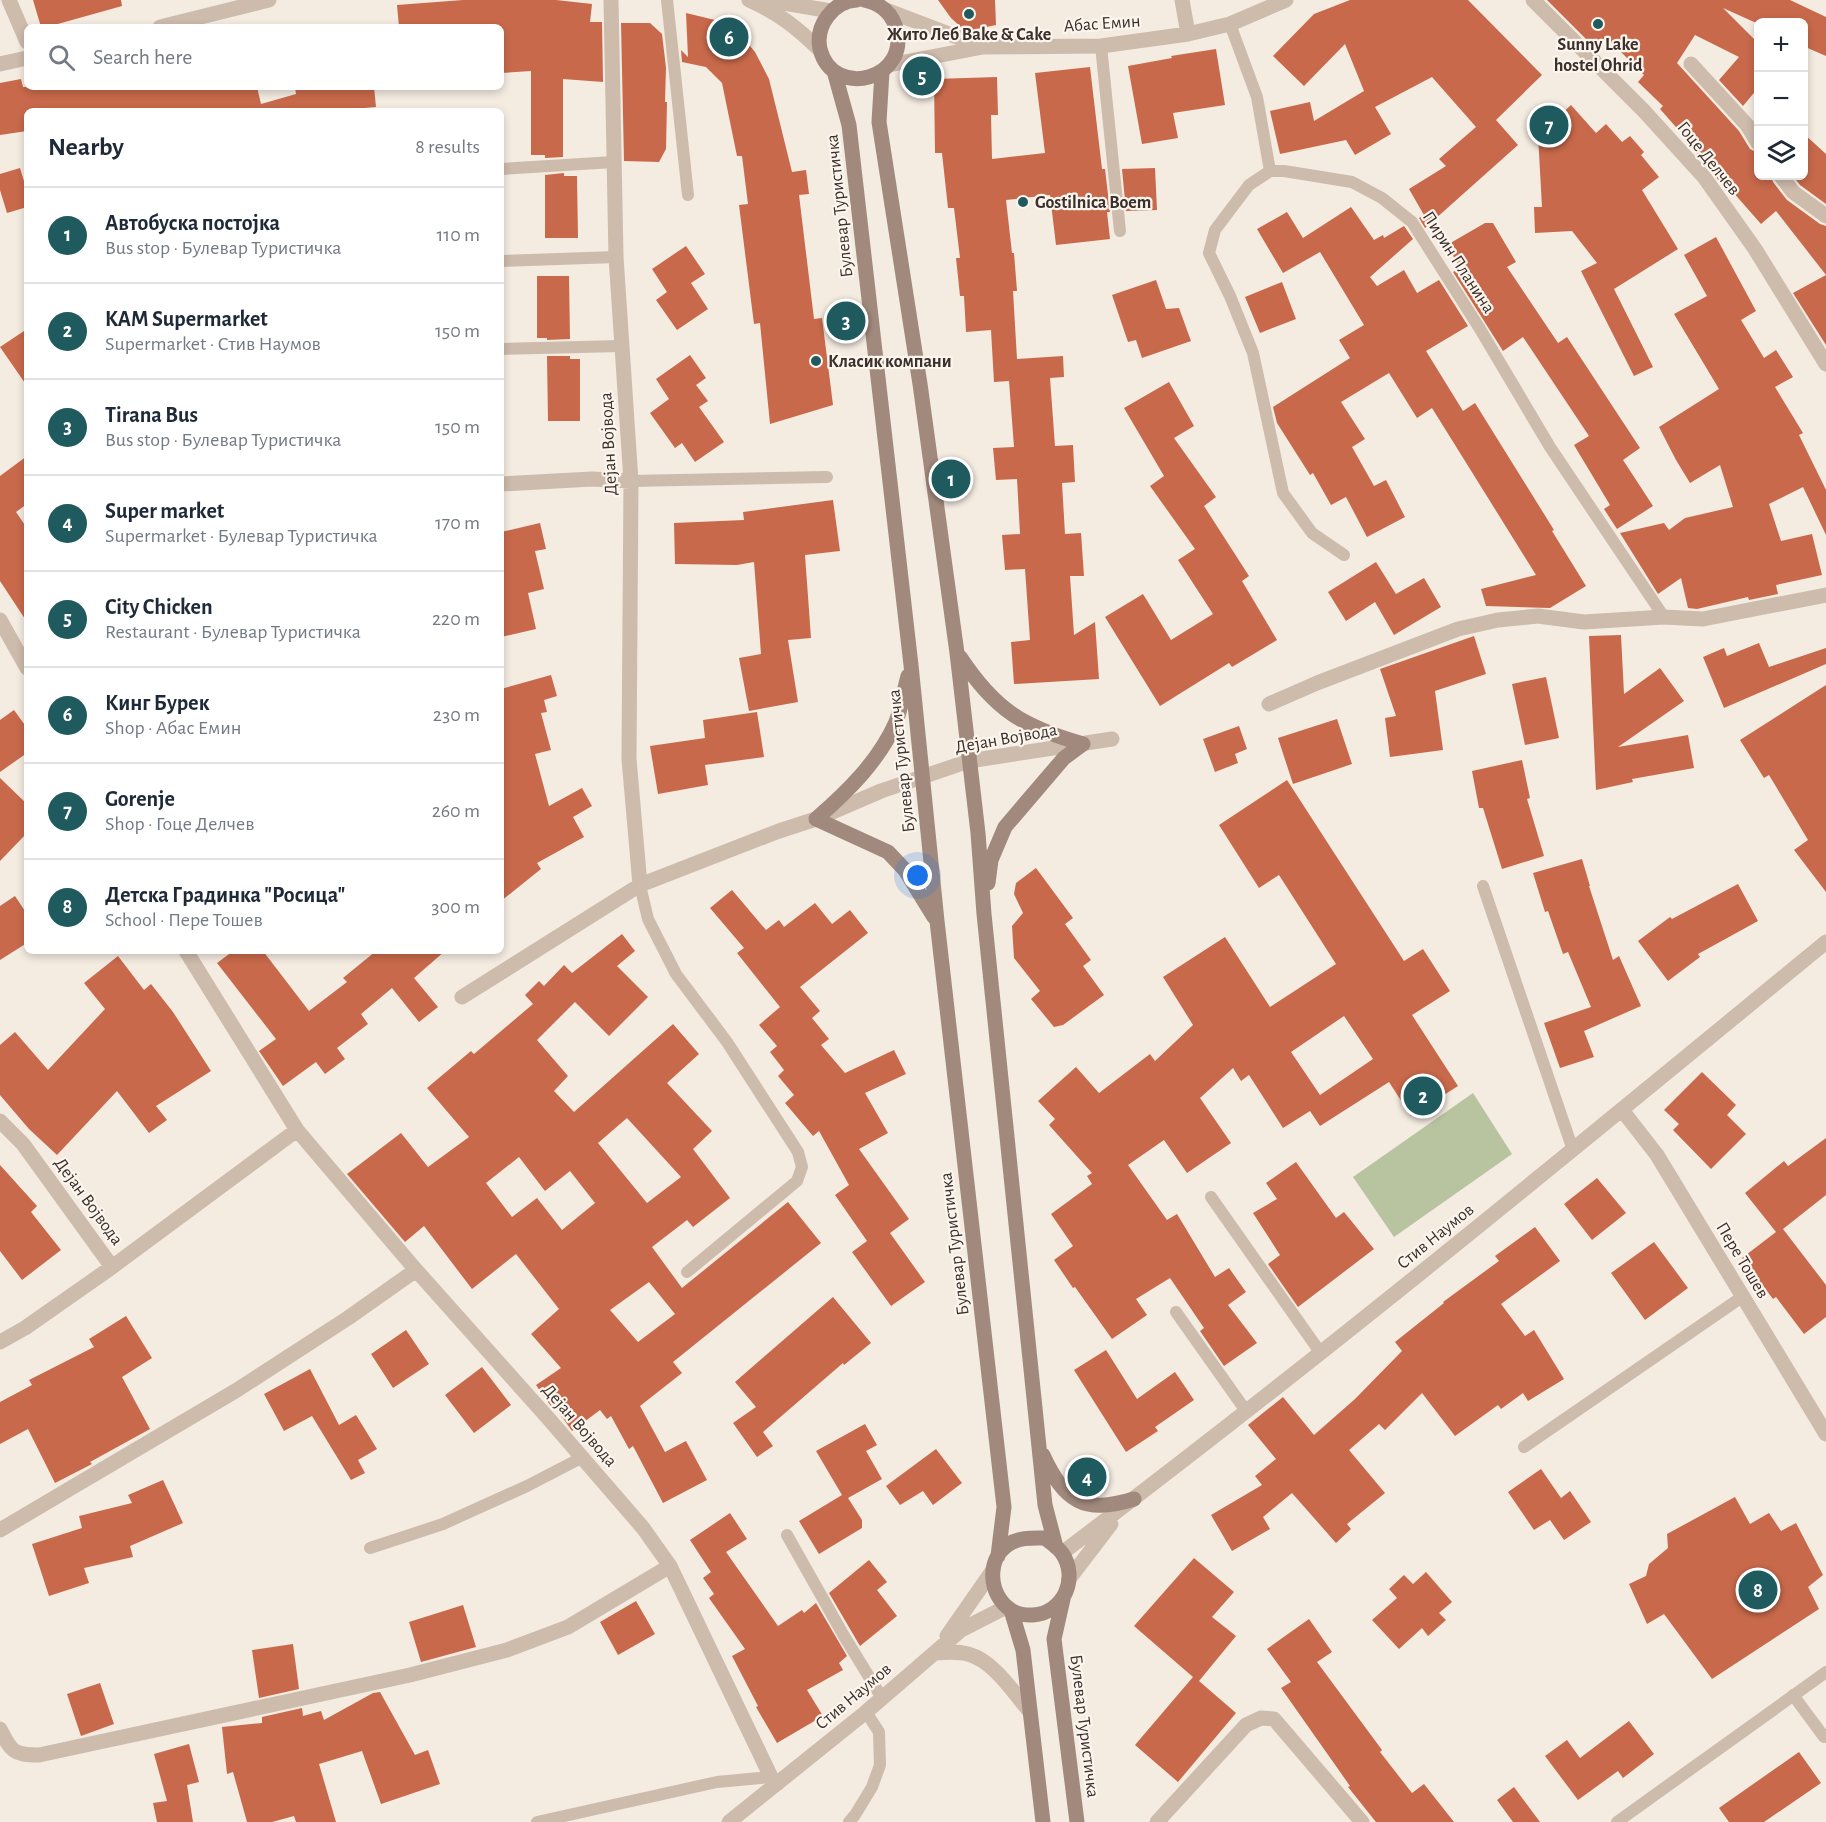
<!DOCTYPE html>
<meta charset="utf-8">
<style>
body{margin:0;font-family:"Alegreya Sans",sans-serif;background:#f2f2f3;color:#1f2937}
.controls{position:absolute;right:18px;top:18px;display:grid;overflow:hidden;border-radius:9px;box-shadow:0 3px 9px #0003}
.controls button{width:54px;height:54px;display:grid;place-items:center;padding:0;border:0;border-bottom:2px solid #e0e1e3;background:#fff;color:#1f2937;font:30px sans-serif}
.you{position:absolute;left:918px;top:876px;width:21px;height:21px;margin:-15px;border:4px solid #fff;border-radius:50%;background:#1a73e8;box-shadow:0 0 0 9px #1a73e833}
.badge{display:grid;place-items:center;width:39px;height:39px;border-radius:50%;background:#1f5a5e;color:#fff;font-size:20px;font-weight:700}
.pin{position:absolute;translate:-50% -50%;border:3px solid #fff;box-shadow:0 2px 6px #0006}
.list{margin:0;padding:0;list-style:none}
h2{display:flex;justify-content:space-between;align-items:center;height:78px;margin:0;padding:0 24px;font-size:26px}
h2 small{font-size:20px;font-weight:400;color:#747a83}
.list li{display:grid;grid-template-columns:39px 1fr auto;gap:18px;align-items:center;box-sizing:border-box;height:96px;padding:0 24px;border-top:2px solid #e0e1e3}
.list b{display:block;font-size:22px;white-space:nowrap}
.list p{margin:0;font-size:20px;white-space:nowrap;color:#747a83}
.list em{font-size:20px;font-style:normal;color:#747a83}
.icon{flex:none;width:33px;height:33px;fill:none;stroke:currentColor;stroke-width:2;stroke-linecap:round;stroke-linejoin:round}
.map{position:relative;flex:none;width:1826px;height:1822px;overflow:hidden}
.search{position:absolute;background:#fff;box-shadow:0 3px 9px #0003;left:24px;top:24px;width:480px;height:66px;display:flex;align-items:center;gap:15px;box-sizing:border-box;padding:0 21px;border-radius:9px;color:#747a83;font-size:22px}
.panel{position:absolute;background:#fff;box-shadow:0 3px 9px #0003;left:24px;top:108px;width:480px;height:846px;border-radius:9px}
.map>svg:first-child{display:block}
.green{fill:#b8c4a0}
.building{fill:#c8694b;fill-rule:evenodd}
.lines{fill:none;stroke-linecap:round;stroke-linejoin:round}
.service{stroke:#cdbbac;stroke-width:12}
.minor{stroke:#cdbbac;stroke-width:15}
.secondary{stroke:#a18a7d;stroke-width:15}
.poi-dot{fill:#1f5a5e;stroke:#fbf5ee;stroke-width:2}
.labels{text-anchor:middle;stroke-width:4.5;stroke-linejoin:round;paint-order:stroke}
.street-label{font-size:18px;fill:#3b302b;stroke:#fbf5ee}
.poi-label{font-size:18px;font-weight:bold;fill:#3b302b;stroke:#fbf5ee}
</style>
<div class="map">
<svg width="1826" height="1822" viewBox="0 0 1826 1822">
<rect width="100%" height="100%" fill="#f4ebe1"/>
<path class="green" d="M1473,1093L1512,1154L1394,1237L1353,1177Z"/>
<path class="building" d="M33,0H121L122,6L47,27H41Z
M463,0H556L592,4L590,22H602L603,82L563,79V157L545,158V155H531V71L501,73V27H399L397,5Z
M938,0H995L996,25L967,31L963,29L951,18Z
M1350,0H1468L1542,75L1496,120L1518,145L1425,228L1419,218L1424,215L1409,189L1446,166L1439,159L1476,127L1432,77L1375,107L1391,134L1355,155L1346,140L1280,154L1270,111L1310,102L1314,121L1364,91L1345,44L1304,86L1273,56L1314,14Z
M1547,0H1790L1826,17V56L1803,46V22H1754L1723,8L1754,39L1758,34V88L1743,106L1719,80L1739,57L1695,35L1677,63L1739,131L1750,149L1758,153V176H1771L1773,182L1787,200L1820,224L1826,226V275L1776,211L1761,224L1732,191L1728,194L1712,171L1696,154L1698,152L1660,109L1663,106L1638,82L1644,75L1607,38L1596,49Z
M686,13L715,20L732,29L745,40L755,52L769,79L792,172L806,170L809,194L799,195L814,319L822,318L833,405L770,424L760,323L754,324L739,205L748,204L742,156H737L722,83L706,67L682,62L681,50L688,57Z
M621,23H650L662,34L666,68L665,102H667L666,149L659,162L624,161Z
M1216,49L1225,105L1173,113L1178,138L1142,144L1128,66L1172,58L1171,56Z
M1090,67L1102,169H1105L1110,212H1107L1110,239L1056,245L1050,195L1006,200L1012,253H1014L1017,291H1013L1017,359L1063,356L1064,377L1050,378L1055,446L1073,445L1075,482L1062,483L1065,534L1081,533L1084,576H1070L1074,635L1095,622L1099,679L1014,684L1011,642L1030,640L1025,569L1005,570L1002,535L1020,534L1017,479L996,480L993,448L1014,447L1009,381L994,382L991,330L966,332L964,296H960L956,258H960L954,208H948L942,153H935L934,79L997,77L998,115H991L992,159L1045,153L1035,73Z
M21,79L23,87H257L261,104L296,94L295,87H374L376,107L330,111H27V131L0,135V83Z
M1571,105L1596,133L1606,124L1622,142L1630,136L1644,152L1641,155L1659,177L1642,190L1678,249L1614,289L1653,367L1634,376L1581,271L1597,263L1572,231L1535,233L1534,207H1542L1538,135Z
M1803,133L1826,154V204L1800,185L1793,176H1803Z
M20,168L27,191V207L7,213L0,190V174Z
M1155,168L1157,210L1126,211L1122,169Z
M564,173V176H577L578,238H545V175Z
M1351,207L1374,240L1383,235L1384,238L1404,226L1413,239L1370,277L1377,286L1404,270L1417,293L1439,280L1468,326L1426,351L1463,411L1475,403L1554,530L1552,531L1586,586L1550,608L1486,606L1481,589L1536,575L1432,408L1417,418L1389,373L1341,402L1365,439L1352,447L1374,486L1386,480L1405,517L1367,537L1346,497L1331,505L1313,473L1310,475L1277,423L1273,407L1350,358L1339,340L1364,325L1320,252L1283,273L1257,229L1287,212L1303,238Z
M1485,223H1493L1516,262L1507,267L1558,343L1567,337L1640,448L1623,460L1653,506L1617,529L1604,509L1610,505L1574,445L1589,436L1523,337L1503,351L1453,272L1460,268L1447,245Z
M1716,237L1756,311L1741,320L1764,358L1776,350L1793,377L1775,387L1803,433L1799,435L1826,490V535L1803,487L1769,504L1781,541L1812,534L1822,575L1776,585L1778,594L1749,600L1748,597L1697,609L1688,608L1681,578L1658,594L1620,533L1664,523L1669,530L1685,518L1733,507L1720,465L1690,483L1676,460L1659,427L1719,389L1674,314L1707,296L1684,255Z
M686,246L705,274L691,283L708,309L677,330L656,300L667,292L652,269Z
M1826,275V345L1793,293Z
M537,276H569L570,339L547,340V338H537Z
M1156,280L1166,309L1179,308L1191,341L1142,358L1136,340L1128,342L1112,295Z
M1282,282L1296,319L1260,333L1245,297Z
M27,329V386L0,347Z
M690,355L706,378L696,385L708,401L699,407L724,442L695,462L682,443L675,448L650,413L669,399L656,379Z
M547,356H570V359H580V421H548Z
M1169,382L1194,426L1174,438L1216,497L1204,506L1249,576L1242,581L1277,640L1232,667L1229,663L1160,706L1105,617L1143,594L1171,640L1213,614L1178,560L1195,549L1150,486L1164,476L1124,408Z
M27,456V504L16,512L27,528V622L0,581V476Z
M833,500L840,551L805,555L811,638L788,640L798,702L749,711L739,658L761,654L754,562L737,565L675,564L674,523L744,520L743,512Z
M540,523L546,549L535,551L544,589L528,593L536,629L501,637V532Z
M1376,562L1396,594L1424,578L1441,607L1394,635L1375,602L1346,621L1328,592Z
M1621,635L1624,694L1660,668L1684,701L1618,747L1688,735L1694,768L1632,779L1633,782L1596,790L1589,636Z
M1474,636L1486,674L1435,691L1443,750L1390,757L1385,718L1396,716L1380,669Z
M1759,643L1769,667L1826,648V664L1724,708L1703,657L1724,648L1727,656Z
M551,675L557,696L544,700L547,712L541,713L551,750L535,754L549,806L582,788L592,806L573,817L584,837L537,863L541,869L501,901V689Z
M1546,677L1559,738L1525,745L1512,684Z
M1826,685V892L1794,850L1808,840L1769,775L1764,778L1740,740Z
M14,710L27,728V753L0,772V720Z
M757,712L764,757L705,765L708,785L658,794L650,746L705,738L703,720Z
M1337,719L1352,764L1293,784L1278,738Z
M1239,726L1247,749L1235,754L1238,763L1215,772L1203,739Z
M1522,760L1530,798L1527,799L1544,856L1502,869L1483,808H1479L1472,771Z
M0,778L27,804V833L0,861Z
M1287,780L1404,961L1423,949L1450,991L1412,1015L1458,1086L1411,1116L1389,1082L1320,1126L1310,1111L1283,1128L1249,1075L1241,1081L1233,1068L1200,1098L1231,1143L1187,1173L1164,1140L1128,1165L1167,1220L1177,1214L1215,1277L1229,1268L1246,1292L1228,1305L1257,1343L1224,1366L1200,1331L1204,1328L1170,1278L1136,1299L1147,1315L1112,1339L1075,1287L1073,1288L1054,1260L1073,1246L1051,1214L1092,1184L1087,1176L1092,1173L1049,1125L1055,1119L1038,1101L1076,1067L1099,1093L1150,1054L1155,1061L1193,1025L1163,977L1225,937L1270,1007L1336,964L1279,875L1259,888L1219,825ZM1344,1016L1373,1059L1320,1095L1291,1052Z
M1582,859L1590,886H1589L1613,960L1619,956L1641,1006L1584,1031L1594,1057L1560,1068L1544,1023L1591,1007L1568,952L1563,954L1548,911L1545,912L1533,873Z
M1036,868L1073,918L1065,924L1091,960L1083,966L1104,995L1063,1025L1054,1027L1031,999L1040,991L1014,958L1012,926L1023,913L1014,894L1016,883Z
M1738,884L1758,921L1698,954L1700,957L1668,981L1638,941L1670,917L1672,919Z
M732,890L766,930L779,920L784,927L815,903L832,924L850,910L868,933L800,987L820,1011L812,1018L829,1039L821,1045L845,1073L894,1050L906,1074L865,1093L888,1133L859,1149L909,1219L890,1233L925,1282L891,1306L852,1252L867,1241L835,1195L849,1185L819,1131L813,1136L785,1103L794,1095L778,1076L784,1070L770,1052L777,1046L759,1025L780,1007L737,953L744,948L710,908Z
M15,896L27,914V943L0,960V906Z
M622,934L635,951L617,966L648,997L609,1036L575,1002L537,1040L568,1076L554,1091L574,1112L673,1024L699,1054L667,1083L712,1131L693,1149L730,1198L693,1227L687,1220L652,1247L682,1288L788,1202L821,1243L673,1362L682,1373L640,1406L665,1452L686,1441L707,1480L663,1503L633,1446L629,1449L611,1416L607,1419L600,1410L572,1431L555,1407L553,1409L536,1385L561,1368L531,1334L559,1309L516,1254L472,1289L424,1226L405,1242L347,1174L401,1133L428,1167L469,1137L427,1088L471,1051L474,1054L533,1004L525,995L539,981L544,986L564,965L572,973ZM627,1118L681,1177L647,1203L598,1143ZM519,1157L545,1191L570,1171L595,1203L562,1230L537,1198L512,1217L486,1183ZM649,1282L675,1314L638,1342L610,1310Z
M233,951H263L309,1011L347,982L343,978L376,951H445L414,978L438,1007L419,1022L392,988L361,1014L368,1024L337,1048L345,1059L325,1074L316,1062L283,1086L259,1051L276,1039L217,963Z
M118,956L144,990L151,984L173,1012L211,1071L156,1106L167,1120L149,1133L117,1091L57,1155L29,1129L0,1095V1045L15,1032L48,1070L105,1009L84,983Z
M1702,1072L1736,1105L1727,1115L1746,1134L1711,1169L1673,1130L1679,1124L1664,1110Z
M1826,1138V1195L1783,1229L1826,1285V1317L1804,1334L1776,1297L1773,1299L1742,1258L1776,1232L1745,1193L1784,1161L1788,1166Z
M1296,1162L1336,1218L1344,1212L1374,1249L1298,1307L1268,1264L1280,1255L1253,1213L1277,1199L1266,1183Z
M0,1165L37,1206L31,1212L61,1250L22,1280L0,1251Z
M1597,1178L1626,1213L1592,1240L1564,1204Z
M1535,1227L1560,1261L1501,1304L1525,1336L1534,1330L1564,1379L1528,1401L1523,1393L1501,1409L1498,1405L1455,1436L1422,1393L1385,1430L1379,1424L1349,1450L1385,1493L1347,1524L1351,1529L1336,1543L1292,1493L1263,1517L1270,1529L1232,1551L1211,1515L1262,1485L1255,1476L1276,1459L1248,1425L1283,1397L1314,1435L1355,1399L1402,1351L1395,1342L1444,1303L1443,1302L1499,1261L1495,1256Z
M1654,1242L1688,1288L1645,1320L1611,1273Z
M833,1297L871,1343L844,1365L843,1363L763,1432L773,1446L757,1457L733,1423L756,1407L735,1382Z
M126,1316L152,1358L122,1377L150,1429L90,1462L92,1464L55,1483L28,1429L0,1444V1402L32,1385L29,1380L94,1347L89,1339Z
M406,1330L429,1364L393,1388L371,1354Z
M1106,1350L1137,1399L1175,1372L1194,1400L1155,1427L1158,1431L1126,1452L1074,1370Z
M482,1367L511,1405L474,1433L445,1395Z
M310,1369L339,1425L356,1415L377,1449L358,1460L365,1473L351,1480L312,1416L284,1431L264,1394Z
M865,1424L877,1445L866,1451L882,1479L848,1498L862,1520V1528L819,1554L799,1521L842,1495L816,1451Z
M936,1449L962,1483L933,1505L923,1491L900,1505L886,1486Z
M1541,1469L1561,1498L1570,1491L1591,1522L1564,1540L1550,1520L1534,1530L1508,1492Z
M163,1480L183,1523L130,1546L133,1557L84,1568L89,1583L49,1596L32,1544L82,1528L79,1516L132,1503L128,1495Z
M1735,1497L1750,1524L1769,1513L1781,1531L1796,1523L1823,1575L1808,1587L1819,1609L1712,1679L1664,1614L1647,1624L1629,1584L1646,1576L1649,1564L1668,1548L1667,1534Z
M730,1513L747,1539L726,1552L778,1626L802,1610L804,1613L816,1603L847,1656L839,1663L843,1670L807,1690L823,1716L777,1743L756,1707L758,1706L732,1656L745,1649L709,1598L714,1594L703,1578L711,1572L690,1540Z
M1194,1558L1234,1592L1212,1617L1236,1636L1199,1681L1236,1713L1178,1782L1135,1745L1193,1677L1134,1626Z
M869,1560L887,1582L877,1590L897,1616L860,1646L829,1593Z
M1426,1572L1452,1602L1439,1613L1446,1620L1428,1636L1422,1628L1399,1649L1372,1620L1397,1598L1389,1589L1404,1575L1413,1584Z
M636,1601L655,1634L618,1655L600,1622Z
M463,1605L476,1647L421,1662L409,1622Z
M1309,1619L1332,1652L1317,1662L1382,1750L1380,1752L1412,1793L1424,1784L1454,1822H1376L1348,1787L1350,1786L1281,1688L1291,1682L1267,1649Z
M293,1644L299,1689L259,1698L252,1650Z
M100,1683L114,1724L81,1736L67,1694Z
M380,1692L415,1755L428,1750L440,1784L381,1804L362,1751L319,1764L336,1822H296L294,1816L272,1822H247L233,1772L227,1774L222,1727L262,1723V1717L302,1708L303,1716L321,1711L324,1720L373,1693Z
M1629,1721L1654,1754L1623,1778L1618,1771L1578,1800L1545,1756L1567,1740L1580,1758Z
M189,1744L199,1782L187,1785L193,1822H157L153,1803L167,1801L154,1754Z
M1799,1752L1821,1783L1764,1822H1729L1719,1808Z
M1514,1787L1540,1822H1513L1497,1800Z"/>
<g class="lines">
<path class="service" d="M667,0L688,195
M1230,24L1257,97L1270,171
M1101,46L1120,231
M501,169L614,162
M501,261L616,257
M501,349L621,346
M631,481L827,477
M1344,555L1312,533L1283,493L1253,353L1230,296L1209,253L1215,230L1249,185L1270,171H1284L1352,182L1382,198L1412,222L1480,329L1550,447L1664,617
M640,885L648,919L676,974L727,1042L798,1152L802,1167L797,1181L687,1272
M1483,886L1573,1150
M1211,1197L1320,1352
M1176,1312L1246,1411
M1524,1447L1742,1297
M787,1535L844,1636L882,1698
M370,1548L443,1524L527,1486L583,1457
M1793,1695L1824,1737L1826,1735
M537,1822L717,1782L771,1777
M849,1822L855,1815L872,1787L880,1765L879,1732L866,1712
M1617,1822L1826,1672"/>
<path class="minor" d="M9,0L27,42
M611,0L616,257L631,481L629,759L640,885
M749,0C780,14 796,27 820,50
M766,0L831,11
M1182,0L1188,34
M1533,0L1644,111L1704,177L1755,249L1826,364
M886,10L983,47L1101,46L1188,34L1230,24L1286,0
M160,27L269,0
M0,64L27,58
M1691,64L1747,125L1758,143
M889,65L983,47
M1781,176L1793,192L1826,216
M501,484L592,479L631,481
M0,620L27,668
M1269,704L1317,683L1458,629L1498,620L1538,616L1584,622L1664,617L1703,619L1826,595
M186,951L297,1130L416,1270L548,1418L643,1528L670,1566L771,1777L778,1783
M462,997L640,885L779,831L816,819L881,791L969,761L1112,739
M1622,1110L1657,1155L1826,1434
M0,1121L23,1144L112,1267
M0,1342L25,1328L112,1267L297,1130
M0,1530L237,1390L348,1318L416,1270
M1062,1553C1322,1357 1574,1149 1826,942
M1069,1579L1111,1524
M947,1636L993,1570
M935,1653C946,1652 957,1651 968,1654C994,1661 1013,1692 1030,1712
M0,1729C11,1751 13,1755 39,1755L410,1675L507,1650L568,1627L670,1566
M729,1822L866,1712L961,1630L1006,1607
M1157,1822L1246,1725L1261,1718L1274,1719L1362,1822"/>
<path class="secondary" d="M857,0C833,1 815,26 820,49C833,101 914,79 895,25C890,11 878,3 864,0
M834,71L849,125L911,665L937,921L1004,1507L998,1556
M882,72L879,122L920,384L957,653L978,833L984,914L1045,1505L1056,1547
M960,657C995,710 1023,727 1083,744
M908,676C904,691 901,708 896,722C879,761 847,792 816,819L888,852L905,870L934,917
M988,883L991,860L1005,827L1064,758L1083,744
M1043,1455C1064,1501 1084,1515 1134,1499
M1045,1538C1051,1543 1058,1547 1062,1553C1079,1578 1064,1613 1033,1615C1025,1615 1018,1615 1011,1610C988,1595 986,1559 1009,1544C1020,1537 1033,1538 1045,1538Z
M1063,1599L1054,1639L1077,1822
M1011,1610L1023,1650L1043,1822"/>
</g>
<g class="poi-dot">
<circle cx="969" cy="14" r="6"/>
<circle cx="1598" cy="24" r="6"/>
<circle cx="1023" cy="202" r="6"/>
<circle cx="816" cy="361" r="6"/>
</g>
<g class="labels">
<g class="street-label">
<text transform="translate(1102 23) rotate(-4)" y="6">Абас Емин</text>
<text transform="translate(1709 158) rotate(51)" y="6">Гоце Делчев</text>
<text transform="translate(839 206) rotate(-96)" y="6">Булевар Туристичка</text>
<text transform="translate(1459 262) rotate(57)" y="6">Пирин Планина</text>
<text transform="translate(608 444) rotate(-93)" y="6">Дејан Војвода</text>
<text transform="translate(1006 738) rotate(-10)" y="6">Дејан Војвода</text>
<text transform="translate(901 761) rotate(-96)" y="6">Булевар Туристичка</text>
<text transform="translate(89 1201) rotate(54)" y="6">Дејан Војвода</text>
<text transform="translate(1435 1236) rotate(-39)" y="6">Стив Наумов</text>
<text transform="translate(954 1244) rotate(-97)" y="6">Булевар Туристичка</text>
<text transform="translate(1743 1260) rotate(59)" y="6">Пере Тошев</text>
<text transform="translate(580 1425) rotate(49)" y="6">Дејан Војвода</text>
<text transform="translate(853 1696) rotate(-40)" y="6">Стив Наумов</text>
<text transform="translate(1085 1726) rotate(83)" y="6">Булевар Туристичка</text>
</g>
<g class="poi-label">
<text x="969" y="40">Жито Леб Bake &amp; Cake</text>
<text x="1598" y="50">Sunny Lake<tspan x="1598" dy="21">hostel Ohrid</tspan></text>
<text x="1035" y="208" text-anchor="start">Gostilnica Boem</text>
<text x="828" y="367" text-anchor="start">Класик компани</text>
</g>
</g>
</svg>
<div class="controls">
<button>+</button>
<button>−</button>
<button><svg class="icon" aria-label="layers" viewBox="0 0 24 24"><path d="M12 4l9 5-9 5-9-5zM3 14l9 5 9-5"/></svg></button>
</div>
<div class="you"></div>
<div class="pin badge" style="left:951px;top:479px">1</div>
<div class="pin badge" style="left:1423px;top:1096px">2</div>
<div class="pin badge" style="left:846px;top:321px">3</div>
<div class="pin badge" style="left:1087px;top:1477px">4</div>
<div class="pin badge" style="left:922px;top:76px">5</div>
<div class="pin badge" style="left:729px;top:37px">6</div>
<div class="pin badge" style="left:1549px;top:125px">7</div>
<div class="pin badge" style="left:1758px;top:1590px">8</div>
<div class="search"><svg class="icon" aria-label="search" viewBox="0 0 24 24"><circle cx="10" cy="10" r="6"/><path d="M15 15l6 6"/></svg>Search here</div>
<section class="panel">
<h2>Nearby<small>8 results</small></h2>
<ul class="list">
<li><span class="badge">1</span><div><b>Автобуска постојка</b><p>Bus stop · Булевар Туристичка</p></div><em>110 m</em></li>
<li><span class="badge">2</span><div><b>KAM Supermarket</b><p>Supermarket · Стив Наумов</p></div><em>150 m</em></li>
<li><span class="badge">3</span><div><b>Tirana Bus</b><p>Bus stop · Булевар Туристичка</p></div><em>150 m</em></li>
<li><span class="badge">4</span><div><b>Super market</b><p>Supermarket · Булевар Туристичка</p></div><em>170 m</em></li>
<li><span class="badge">5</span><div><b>City Chicken</b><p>Restaurant · Булевар Туристичка</p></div><em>220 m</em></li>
<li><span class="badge">6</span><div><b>Кинг Бурек</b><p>Shop · Абас Емин</p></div><em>230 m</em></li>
<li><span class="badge">7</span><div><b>Gorenje</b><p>Shop · Гоце Делчев</p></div><em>260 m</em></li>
<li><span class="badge">8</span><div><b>Детска Градинка &quot;Росица&quot;</b><p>School · Пере Тошев</p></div><em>300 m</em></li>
</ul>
</section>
</div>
